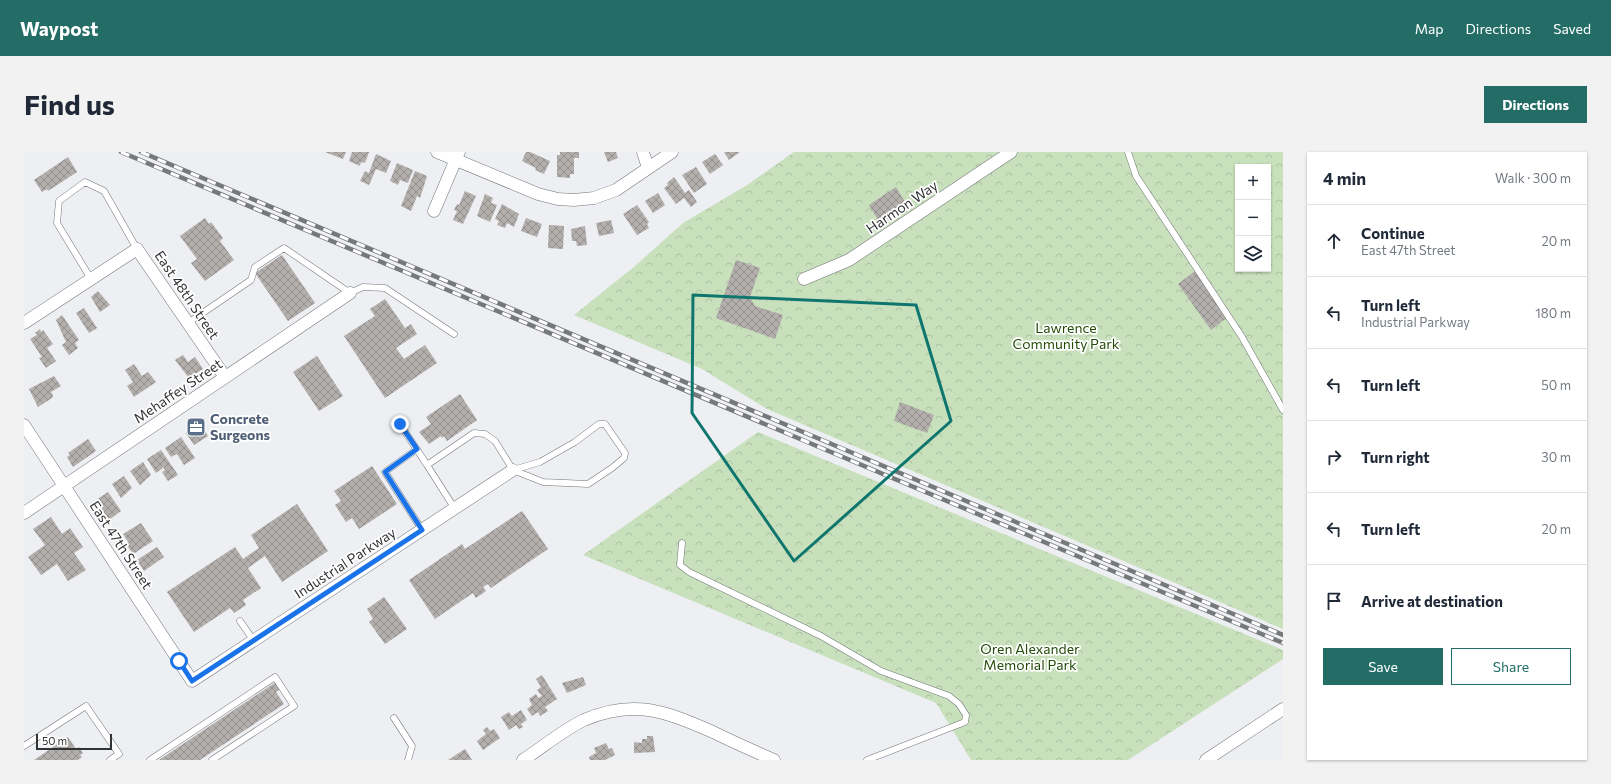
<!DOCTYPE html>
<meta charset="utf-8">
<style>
body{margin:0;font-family:Commissioner,sans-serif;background:#f2f2f3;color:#1f2937}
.controls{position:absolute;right:12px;top:12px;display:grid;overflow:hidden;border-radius:0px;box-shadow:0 1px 3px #0004}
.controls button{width:36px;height:36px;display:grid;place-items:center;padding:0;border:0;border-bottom:1px solid #e0e1e3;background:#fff;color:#1f2937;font:20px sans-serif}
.scale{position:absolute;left:12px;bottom:10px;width:76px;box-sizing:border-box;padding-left:4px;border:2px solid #323335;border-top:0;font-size:11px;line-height:14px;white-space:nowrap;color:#323335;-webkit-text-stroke:3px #fff;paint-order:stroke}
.stop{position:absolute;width:12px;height:12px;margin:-9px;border:3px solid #1a73e8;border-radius:50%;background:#fff}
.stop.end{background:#1a73e8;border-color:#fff;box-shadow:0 1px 4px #0008}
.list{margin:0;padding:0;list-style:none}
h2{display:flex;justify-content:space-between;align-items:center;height:52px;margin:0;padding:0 16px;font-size:17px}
h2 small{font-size:13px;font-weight:400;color:#747a83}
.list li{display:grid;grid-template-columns:26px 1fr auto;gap:12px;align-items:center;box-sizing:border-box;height:72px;padding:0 16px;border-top:1px solid #e0e1e3}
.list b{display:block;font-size:15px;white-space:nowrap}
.list p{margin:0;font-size:13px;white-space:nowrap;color:#747a83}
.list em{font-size:13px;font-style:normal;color:#747a83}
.actions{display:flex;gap:8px;padding:12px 16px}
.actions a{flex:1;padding:9px 0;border:1px solid #236d66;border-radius:0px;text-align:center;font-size:14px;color:#236d66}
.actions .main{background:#236d66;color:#fff}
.icon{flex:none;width:22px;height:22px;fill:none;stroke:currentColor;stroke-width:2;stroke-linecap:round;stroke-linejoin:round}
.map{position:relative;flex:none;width:1259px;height:608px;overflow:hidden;border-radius:0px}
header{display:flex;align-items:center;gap:24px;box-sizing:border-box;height:56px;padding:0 20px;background:#236d66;color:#fff}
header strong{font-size:19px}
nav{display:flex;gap:22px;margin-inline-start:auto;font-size:14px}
.intro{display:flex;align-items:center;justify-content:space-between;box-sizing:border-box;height:96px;padding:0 24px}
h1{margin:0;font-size:28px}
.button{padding:10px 18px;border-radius:0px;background:#236d66;color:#fff;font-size:14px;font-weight:700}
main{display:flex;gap:24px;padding:0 24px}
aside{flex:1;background:#fff;border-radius:0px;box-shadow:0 1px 3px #0004}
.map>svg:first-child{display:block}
.forest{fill:url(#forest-crowns);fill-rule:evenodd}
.building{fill:url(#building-cross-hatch)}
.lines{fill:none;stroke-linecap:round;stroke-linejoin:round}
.service-casing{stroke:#727477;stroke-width:7}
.minor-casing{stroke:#727477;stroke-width:13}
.service{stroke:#fff;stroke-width:6}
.minor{stroke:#fff;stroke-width:12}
.rail-casing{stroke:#76787a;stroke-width:4.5}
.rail{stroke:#fff;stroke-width:3;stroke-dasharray:9;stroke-linecap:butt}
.route{stroke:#1a73e8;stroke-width:5}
.marked{fill:none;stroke:#0f766e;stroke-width:3;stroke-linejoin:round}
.labels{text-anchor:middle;stroke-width:3.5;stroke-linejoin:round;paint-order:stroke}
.street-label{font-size:14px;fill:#323335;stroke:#fff}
.park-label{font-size:14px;fill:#234c07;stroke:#fff}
.service-label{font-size:14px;font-weight:bold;fill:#4e5e75;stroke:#fff;text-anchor:start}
</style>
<header>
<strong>Waypost</strong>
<nav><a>Map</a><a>Directions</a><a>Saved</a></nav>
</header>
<div class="intro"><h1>Find us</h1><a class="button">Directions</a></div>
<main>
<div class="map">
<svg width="1259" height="608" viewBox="0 0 1259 608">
<defs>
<pattern id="forest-crowns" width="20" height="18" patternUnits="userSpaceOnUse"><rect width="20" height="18" fill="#c8e1bc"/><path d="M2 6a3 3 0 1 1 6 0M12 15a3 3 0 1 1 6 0" fill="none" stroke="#acc2a2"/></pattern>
<pattern id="building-cross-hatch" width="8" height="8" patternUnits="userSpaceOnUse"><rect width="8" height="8" fill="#b3afac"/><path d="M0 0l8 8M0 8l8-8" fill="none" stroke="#928f8d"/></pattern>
</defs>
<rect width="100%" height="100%" fill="#edeff3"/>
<path class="forest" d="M770,0H1259V477L743,257L678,217L550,163L611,114L659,71L723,33ZM1214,15H1244V117H1214Z
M734,280L1259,498V507L1104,608H947L912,551L559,403Z"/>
<path class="building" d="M301,0H322L319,7Z
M328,0H345L341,11L337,10L336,14L325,9Z
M502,0H506L526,9L520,22L511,18L512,16L498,9Z
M536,0H555V6H550V22H546V26L533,25V3H536Z
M580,0H592L594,6L584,10Z
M700,0H716L705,8Z
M352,2L367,9L362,21L352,17L345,33L336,29L341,19L345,21Z
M691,2L699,13L686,22L678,10Z
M44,5L53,20L24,39L23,37L18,40L10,28Z
M373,11L389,18L384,31L376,28L374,33L366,29Z
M672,15L683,32L670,41L658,23Z
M391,19L403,24L396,46L393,44L387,59L377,54Z
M650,25L661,41L665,38L673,50L667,55L660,46L652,52L640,36L644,33L643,31Z
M872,35L881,50L854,68L845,53Z
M441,39L452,44L439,72L429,68L433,59L430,58L433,52L435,53Z
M634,41L641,53L629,61L621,49Z
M461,42L469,46L467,51L473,53L466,70L453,64Z
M478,52L495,62L490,75L483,71L481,76L473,73L475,69L471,67Z
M613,53L625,70L623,72L625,76L613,83L599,62Z
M181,66L185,72L187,70L199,86L196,89L210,108L181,129L167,111L173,107L156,84Z
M502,66L518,72L513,85L497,79Z
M587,68L590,81L575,84L572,71Z
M525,73L540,74L539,97L524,96Z
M561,74L563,93L553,94L552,89H548L547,77Z
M258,103L291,151L264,169L231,121Z
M712,108L736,116L726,145L731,154L759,163L751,187L692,166Z
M1171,119L1204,165L1187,178L1154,132Z
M74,139L86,153L76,160L67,145Z
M361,147L381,176L387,172L393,182L372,196L380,207L401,193L413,211L361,246L320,184L351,164L346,157Z
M60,156L73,176L65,181L52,161Z
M38,163L55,188L51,191L54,196L45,203L38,193L42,190L32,168Z
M16,177L17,180L19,178L29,192L23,196L32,209L22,216L15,206L18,205L6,187L13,183L11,181Z
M159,203L164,210L171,205L179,217L165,226L151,208Z
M293,204L319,244L295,259L269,220Z
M110,212L118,224L124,220L132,230L110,245L103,234L109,230L101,218Z
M30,224L37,234L27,240L29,243L28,246L14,255L5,237Z
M436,242L453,268L423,289L420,284L418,286L417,284L405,292L395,280L407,272L402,265Z
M876,250L910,263L903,281L870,269Z
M176,272L184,284L170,293L162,281Z
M157,285L171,306L160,313L153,302L147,305L141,296Z
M64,287L72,299L49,315L43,305L46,303L44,301Z
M137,298L154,323L144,329L138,320L141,318L138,313L139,316L132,321L123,307Z
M119,310L127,323L116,333L106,319Z
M348,314L373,352L335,377L328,366L322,370L311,353L317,349L310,339Z
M100,324L108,336L97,346L88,332Z
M84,340L97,359L85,368L72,348Z
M273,352L304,399L258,430L241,404L224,416L237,436L219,448L222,453L210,461L206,456L170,480L143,440L211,395L219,407L235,396L227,383Z
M498,359L524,397L467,436L464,432L459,435L462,439L452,446L449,441L411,467L385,428L438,392L441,397Z
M27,365L38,382L46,376L59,395L50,401L62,418L44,429L33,412L17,423L4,405L21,393L9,377Z
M117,371L129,389L109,402L102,392L104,390L99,382Z
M133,395L140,405L120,419L113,408Z
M360,445L383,477L361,492L345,470L349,467L343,457Z
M518,523L533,547L521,555L524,559L516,564L514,560L508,564L503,557L508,553L505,547L512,542L514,546L518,544L513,538L517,535L512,527Z
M559,525L562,533L543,541L538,531Z
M252,530L256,537L252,540L260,552L176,608H135Z
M497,558L503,568L497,572L499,575L495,577L492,573L485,578L477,565L485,560L488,564Z
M463,575L466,579L470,577L476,586L459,598L453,589L462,582L459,578Z
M623,584H629L631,600L610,601V590L618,591V587H623Z
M44,585L52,597L55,595L59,601L56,603L58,605L54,608H10Z
M582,591L585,597L588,596L591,603L581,608H566L565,605L572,601L570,596Z
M441,597L448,608H424Z"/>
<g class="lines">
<g class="service-casing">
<path id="service" d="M1104,0L1112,24L1218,185L1259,258
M67,127L33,71L35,49L61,30L80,39L113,97
M164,171L227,128L231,115L260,96L326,141L339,135L361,136L430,182
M376,272L403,313
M393,297L361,320L398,378
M431,357L403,313L450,281L461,282L471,289L489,318L519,330L564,332L588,316L600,306L601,301L581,272H575L551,290L516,310L489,318
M658,391L656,413L665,420L797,484L857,519L925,544L935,552L942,563L941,570L843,608
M216,469L230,489
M370,566L388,594L384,608
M0,594L62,554L95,602L86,608
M126,608L251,525L270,554L188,608"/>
</g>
<g class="minor-casing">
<path id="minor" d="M413,0L514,42L534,47L550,48L570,46L592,38L648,0
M619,0L624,16
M410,59L435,0
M780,127L825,108L987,0
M0,171L113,97L201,225
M0,273L168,529L489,318
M0,361L326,141
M499,608C519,595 539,578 560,568C610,546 643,560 689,580C709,590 730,599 750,608
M1182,608L1259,557"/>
</g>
<use href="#service" class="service"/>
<use href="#minor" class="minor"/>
<g class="rail-casing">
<path id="rail" d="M97,0L1259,491
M117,0L1259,483"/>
</g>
<use href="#rail" class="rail"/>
</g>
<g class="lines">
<path class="route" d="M155,509L168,529L398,378L361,320L393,297L376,272"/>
</g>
<path class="marked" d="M669,143L892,153L927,269L770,409L668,261Z"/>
<defs>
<g id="office-square" transform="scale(1)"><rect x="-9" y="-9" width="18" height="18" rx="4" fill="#5c6f8a" stroke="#fff"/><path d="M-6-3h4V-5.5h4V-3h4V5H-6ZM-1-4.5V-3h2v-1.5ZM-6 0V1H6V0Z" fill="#fff"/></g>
</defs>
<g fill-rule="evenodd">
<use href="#office-square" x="172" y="275"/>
</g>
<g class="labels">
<g class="street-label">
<text transform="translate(878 55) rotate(-34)" y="5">Harmon Way</text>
<text transform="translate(163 143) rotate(56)" y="5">East 48th Street</text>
<text transform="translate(154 239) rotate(-34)" y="5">Mehaffey Street</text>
<text transform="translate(97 393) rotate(57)" y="5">East 47th Street</text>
<text transform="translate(321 411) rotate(-33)" y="5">Industrial Parkway</text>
</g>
<g class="park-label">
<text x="1042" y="181">Lawrence<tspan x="1042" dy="16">Community Park</tspan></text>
<text x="1006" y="502">Oren Alexander<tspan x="1006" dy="16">Memorial Park</tspan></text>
</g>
<g class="service-label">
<text x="186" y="272">Concrete<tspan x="186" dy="16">Surgeons</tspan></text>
</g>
</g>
</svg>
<div class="controls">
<button>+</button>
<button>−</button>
<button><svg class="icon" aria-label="layers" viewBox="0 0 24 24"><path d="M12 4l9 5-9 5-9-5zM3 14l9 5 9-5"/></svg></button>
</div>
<div class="scale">50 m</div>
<div class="stop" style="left:155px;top:509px"></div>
<div class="stop end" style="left:376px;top:272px"></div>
</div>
<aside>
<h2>4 min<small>Walk · 300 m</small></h2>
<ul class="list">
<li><svg class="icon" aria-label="ahead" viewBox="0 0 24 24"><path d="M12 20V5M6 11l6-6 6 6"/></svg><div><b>Continue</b><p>East 47th Street</p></div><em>20 m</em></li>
<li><svg class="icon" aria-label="left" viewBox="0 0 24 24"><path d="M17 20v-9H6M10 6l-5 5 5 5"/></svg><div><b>Turn left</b><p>Industrial Parkway</p></div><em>180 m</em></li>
<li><svg class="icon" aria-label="left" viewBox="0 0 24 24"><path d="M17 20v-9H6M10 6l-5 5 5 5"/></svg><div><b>Turn left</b></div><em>50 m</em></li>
<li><svg class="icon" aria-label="right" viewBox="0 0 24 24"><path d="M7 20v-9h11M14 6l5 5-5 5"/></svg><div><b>Turn right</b></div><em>30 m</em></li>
<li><svg class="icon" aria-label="left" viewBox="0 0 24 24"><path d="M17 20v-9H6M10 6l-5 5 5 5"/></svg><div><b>Turn left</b></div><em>20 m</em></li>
<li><svg class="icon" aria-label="arrive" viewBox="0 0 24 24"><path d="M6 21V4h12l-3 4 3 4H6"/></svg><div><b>Arrive at destination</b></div></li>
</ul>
<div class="actions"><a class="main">Save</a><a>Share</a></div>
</aside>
</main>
